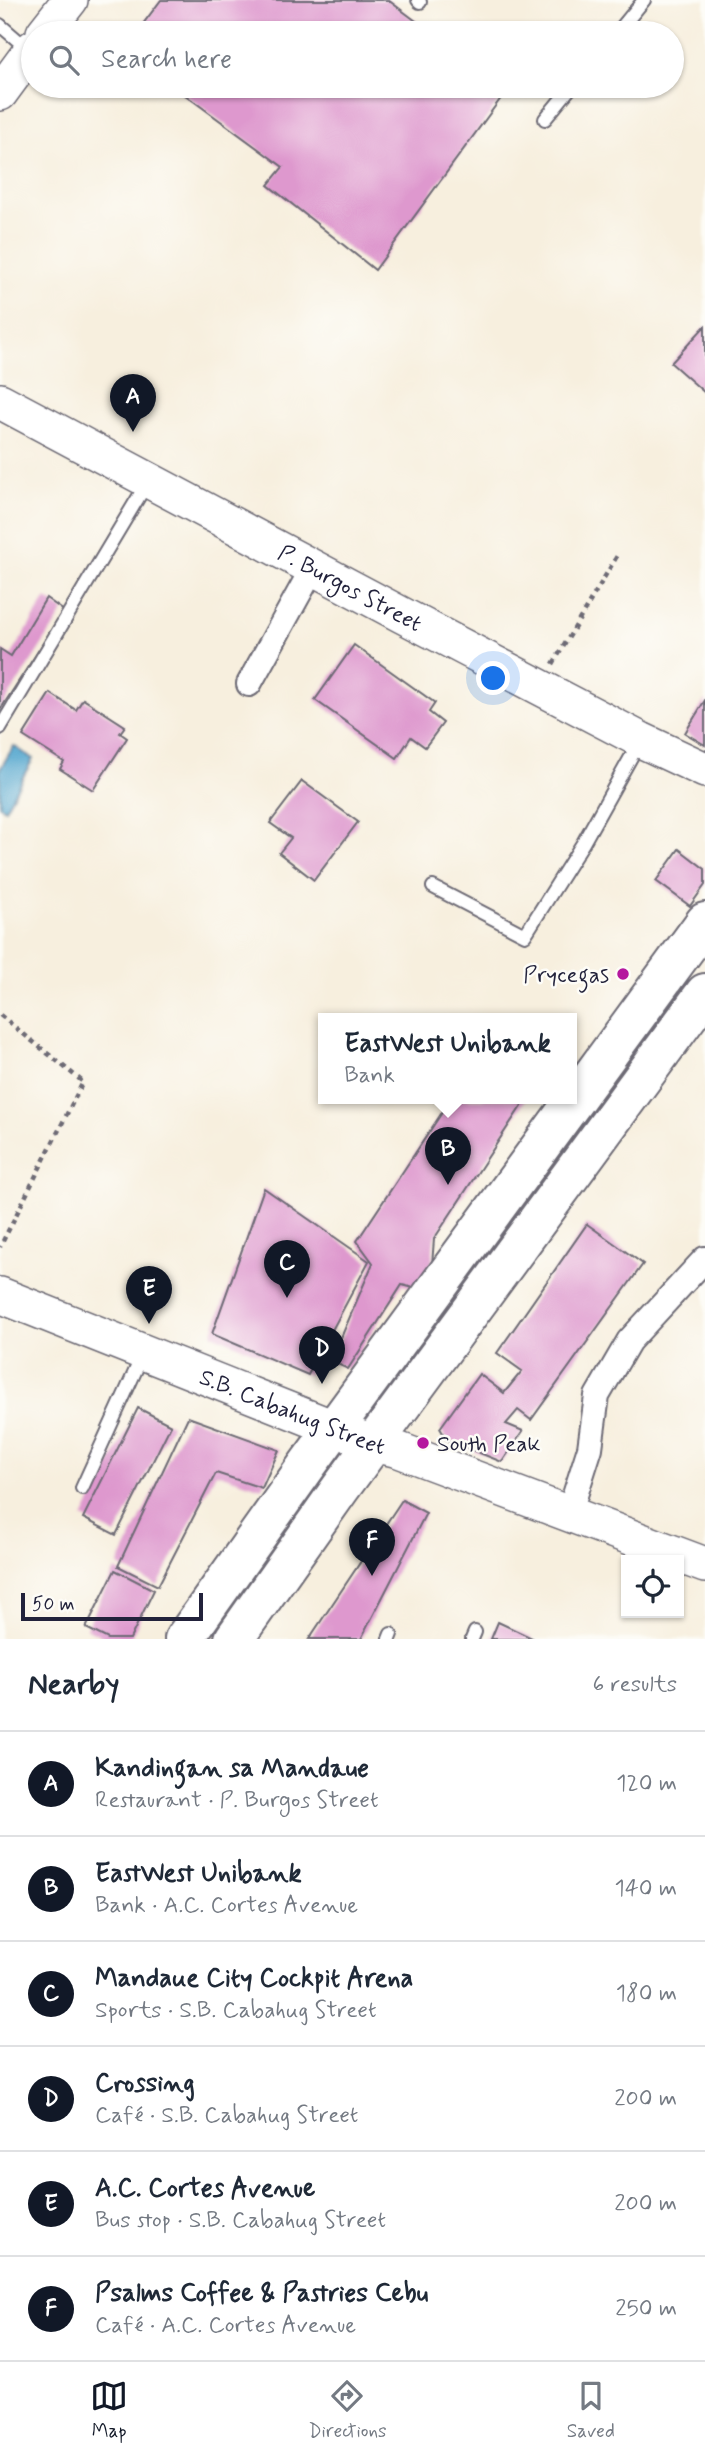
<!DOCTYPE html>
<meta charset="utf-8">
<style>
body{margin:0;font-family:Mynerve,sans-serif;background:#f2f2f3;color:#1f2937}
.controls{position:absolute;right:21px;bottom:21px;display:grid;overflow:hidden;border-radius:0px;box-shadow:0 2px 5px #0004}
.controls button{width:63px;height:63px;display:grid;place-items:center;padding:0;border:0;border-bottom:2px solid #e0e1e3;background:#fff;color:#1f2937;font:35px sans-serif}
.scale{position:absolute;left:21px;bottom:18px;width:182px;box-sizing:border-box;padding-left:7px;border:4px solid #22223b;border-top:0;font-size:19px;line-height:24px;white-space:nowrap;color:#22223b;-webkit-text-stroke:5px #fdfcf7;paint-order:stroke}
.you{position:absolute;left:494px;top:679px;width:24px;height:24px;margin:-18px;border:5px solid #fff;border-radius:50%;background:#1a73e8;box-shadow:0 0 0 10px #1a73e833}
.badge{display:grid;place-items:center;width:46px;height:46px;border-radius:50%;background:#111827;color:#fff;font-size:23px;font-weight:700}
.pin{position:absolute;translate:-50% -58px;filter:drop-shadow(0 2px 4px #0008)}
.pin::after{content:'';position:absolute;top:37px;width:24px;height:21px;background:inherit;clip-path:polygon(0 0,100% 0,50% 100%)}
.popup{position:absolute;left:318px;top:1013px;width:259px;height:91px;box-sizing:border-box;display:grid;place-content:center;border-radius:0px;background:#fff;filter:drop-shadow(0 2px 5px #0005);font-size:23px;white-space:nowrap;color:#747a83}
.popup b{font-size:26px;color:#1f2937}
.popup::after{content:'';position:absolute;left:50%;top:100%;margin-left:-14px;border:14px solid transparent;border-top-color:#fff}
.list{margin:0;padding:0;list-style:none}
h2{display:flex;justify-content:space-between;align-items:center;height:91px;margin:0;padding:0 28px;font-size:30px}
h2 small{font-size:23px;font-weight:400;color:#747a83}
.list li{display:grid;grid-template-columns:46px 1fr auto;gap:21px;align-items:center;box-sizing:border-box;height:105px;padding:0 28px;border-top:2px solid #e0e1e3}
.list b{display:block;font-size:26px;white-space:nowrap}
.list p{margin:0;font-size:23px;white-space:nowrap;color:#747a83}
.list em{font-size:23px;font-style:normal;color:#747a83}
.icon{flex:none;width:38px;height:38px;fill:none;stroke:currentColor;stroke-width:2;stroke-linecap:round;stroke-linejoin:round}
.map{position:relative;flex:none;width:705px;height:1639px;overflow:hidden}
.search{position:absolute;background:#fff;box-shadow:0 2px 5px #0004;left:21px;right:21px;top:21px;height:77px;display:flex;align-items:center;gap:18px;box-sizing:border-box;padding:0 24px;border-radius:38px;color:#747a83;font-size:26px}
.sheet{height:721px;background:#fff}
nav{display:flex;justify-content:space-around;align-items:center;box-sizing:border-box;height:98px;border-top:2px solid #e0e1e3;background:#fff;font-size:19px;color:#747a83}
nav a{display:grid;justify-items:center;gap:4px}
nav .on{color:#111827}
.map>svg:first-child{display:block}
.water{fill:#53a6ce;stroke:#3a6484;stroke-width:2}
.building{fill:#de98ce}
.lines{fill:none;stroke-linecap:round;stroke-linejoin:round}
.lane-casing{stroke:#6d6a74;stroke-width:16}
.street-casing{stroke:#6d6a74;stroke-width:28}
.secondary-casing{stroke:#6d6a74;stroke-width:38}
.primary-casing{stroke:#6d6a74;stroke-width:42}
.path{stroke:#6d6a74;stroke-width:4.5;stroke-dasharray:5 5;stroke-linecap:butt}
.lane{stroke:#fff;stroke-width:12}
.street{stroke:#fff;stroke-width:24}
.secondary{stroke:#fff;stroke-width:35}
.primary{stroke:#fff;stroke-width:38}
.poi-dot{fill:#b5179e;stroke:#fdfcf7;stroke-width:2.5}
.labels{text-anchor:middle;stroke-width:5;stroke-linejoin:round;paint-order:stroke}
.street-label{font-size:23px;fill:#22223b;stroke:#fdfcf7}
.poi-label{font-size:23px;fill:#22223b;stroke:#fdfcf7;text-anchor:end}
</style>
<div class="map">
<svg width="705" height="1639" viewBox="0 0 705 1639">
<rect width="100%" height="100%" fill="#fdfcf7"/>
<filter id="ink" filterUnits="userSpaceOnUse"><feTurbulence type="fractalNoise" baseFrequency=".0143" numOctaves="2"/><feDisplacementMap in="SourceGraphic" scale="14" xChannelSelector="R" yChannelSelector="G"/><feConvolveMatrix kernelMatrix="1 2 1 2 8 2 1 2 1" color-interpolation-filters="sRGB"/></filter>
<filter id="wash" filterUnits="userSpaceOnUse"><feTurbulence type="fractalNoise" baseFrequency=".00686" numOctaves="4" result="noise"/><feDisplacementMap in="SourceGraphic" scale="28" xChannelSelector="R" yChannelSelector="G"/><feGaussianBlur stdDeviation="1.57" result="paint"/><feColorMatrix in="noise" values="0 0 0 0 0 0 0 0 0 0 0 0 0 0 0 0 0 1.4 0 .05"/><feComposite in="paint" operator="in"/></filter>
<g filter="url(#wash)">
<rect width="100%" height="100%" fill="#f7efde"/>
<path class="water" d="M14,746L33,759L5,809L0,806V769Z"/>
<g id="blocks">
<path class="building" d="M161,0H388L432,33H150L140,28Z
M173,86H501L507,90L375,270L268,185L283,167Z
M705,326V393L671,363Z
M46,598L64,611L0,710V649L11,656Z
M354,645L435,703L429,712L443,723L425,747L411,737L397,758L315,700Z
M50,693L76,710L83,699L125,726L120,733L127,738L93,790L60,769L64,762L23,736Z
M705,700V745L685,733Z
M302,781L358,822L314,880L279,853L291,838L270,823Z
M679,849L705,869V885L690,906L656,881Z
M451,1099H526L434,1239L432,1265L418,1289L402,1285L348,1369L331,1361L373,1263L357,1241Z
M264,1188L369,1261L308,1375L212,1334Z
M587,1224L643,1264L531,1420L518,1410L506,1424L523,1431L502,1462L447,1440L440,1428L479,1374L504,1393L522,1371L497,1353Z
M138,1408L171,1425L116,1535L83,1518Z
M188,1417L279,1450L262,1488L216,1473L158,1586L118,1566Z
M402,1500L426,1513L361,1639H309Z
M115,1570L154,1590L130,1639H108L86,1628Z
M498,1622L534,1639H491Z"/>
</g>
</g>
<g filter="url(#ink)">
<use href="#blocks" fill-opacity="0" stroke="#6d6a74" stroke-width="2"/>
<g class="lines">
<g class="lane-casing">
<path id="lane" d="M418,0L420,2
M0,25L29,50
M617,33L644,0
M545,119L572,86
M0,728L147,483
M433,887L525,935L583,843L640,741
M82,1488L143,1354
M389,1639L391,1634
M472,1639L475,1632"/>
</g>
<g class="street-casing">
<path id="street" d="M249,684L313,568
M569,1514L590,1448L597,1396L629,1341L705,1259"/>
</g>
<g class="secondary-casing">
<g id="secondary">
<path d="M44,33L70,0"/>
<path d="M0,93L33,48"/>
<path id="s1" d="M0,401L402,615L641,740L705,770"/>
<path id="s2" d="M0,1295L374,1444L399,1450L705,1565"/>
</g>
</g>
<g class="primary-casing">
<path id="primary" d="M184,1639L308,1464L705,922
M234,1639L340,1489L705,993"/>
</g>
<path class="path" d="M553,664L617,556
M0,1015L83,1082L0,1247"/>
<use href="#lane" class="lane"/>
<use href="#street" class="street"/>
<use href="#secondary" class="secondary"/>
<use href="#primary" class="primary"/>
</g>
</g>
<g class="poi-dot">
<circle cx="623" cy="974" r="7"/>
<circle cx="423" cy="1443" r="7"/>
</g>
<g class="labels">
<g class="street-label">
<text dy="8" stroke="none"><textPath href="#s1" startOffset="397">P. Burgos Street</textPath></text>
<text dy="8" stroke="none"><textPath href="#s2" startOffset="315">S.B. Cabahug Street</textPath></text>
</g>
<g class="poi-label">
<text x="609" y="982">Prycegas</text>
<text x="437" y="1451" text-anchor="start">South Peak</text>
</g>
</g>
</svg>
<div class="controls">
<button><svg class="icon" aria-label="locate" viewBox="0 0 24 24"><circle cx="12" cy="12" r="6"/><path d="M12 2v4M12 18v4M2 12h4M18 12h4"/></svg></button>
</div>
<div class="scale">50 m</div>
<div class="you"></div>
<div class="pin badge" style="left:133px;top:432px">A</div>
<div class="pin badge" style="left:448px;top:1185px">B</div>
<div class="popup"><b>EastWest Unibank</b>Bank</div>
<div class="pin badge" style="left:287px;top:1298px">C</div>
<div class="pin badge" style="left:322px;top:1384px">D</div>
<div class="pin badge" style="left:149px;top:1324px">E</div>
<div class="pin badge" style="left:372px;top:1576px">F</div>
<div class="search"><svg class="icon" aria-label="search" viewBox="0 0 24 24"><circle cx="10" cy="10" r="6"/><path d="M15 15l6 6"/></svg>Search here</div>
</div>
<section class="sheet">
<h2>Nearby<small>6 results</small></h2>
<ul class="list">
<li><span class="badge">A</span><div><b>Kandingan sa Mandaue</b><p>Restaurant · P. Burgos Street</p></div><em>120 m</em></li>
<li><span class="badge">B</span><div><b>EastWest Unibank</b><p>Bank · A.C. Cortes Avenue</p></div><em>140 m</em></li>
<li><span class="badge">C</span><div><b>Mandaue City Cockpit Arena</b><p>Sports · S.B. Cabahug Street</p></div><em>180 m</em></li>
<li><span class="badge">D</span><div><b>Crossing</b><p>Café · S.B. Cabahug Street</p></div><em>200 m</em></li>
<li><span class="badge">E</span><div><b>A.C. Cortes Avenue</b><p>Bus stop · S.B. Cabahug Street</p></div><em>200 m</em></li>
<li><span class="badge">F</span><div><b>Psalms Coffee &amp; Pastries Cebu</b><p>Café · A.C. Cortes Avenue</p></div><em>250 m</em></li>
</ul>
</section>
<nav>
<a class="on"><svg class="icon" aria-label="map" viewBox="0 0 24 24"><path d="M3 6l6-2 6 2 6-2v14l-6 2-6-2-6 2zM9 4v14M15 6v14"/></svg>Map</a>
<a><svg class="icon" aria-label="directions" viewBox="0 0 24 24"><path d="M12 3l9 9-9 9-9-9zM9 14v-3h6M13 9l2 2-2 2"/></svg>Directions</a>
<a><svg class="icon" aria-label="saved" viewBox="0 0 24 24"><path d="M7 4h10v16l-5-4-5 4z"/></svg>Saved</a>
</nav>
